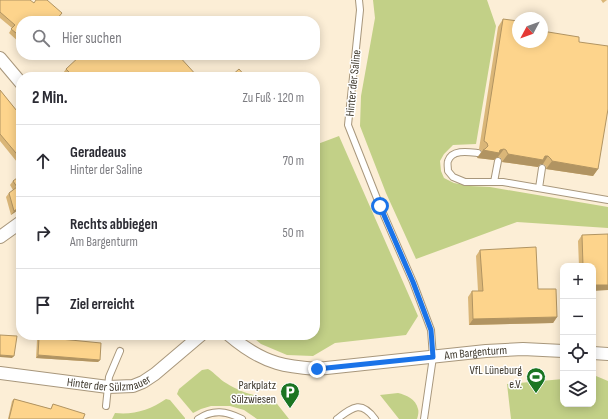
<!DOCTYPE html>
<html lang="de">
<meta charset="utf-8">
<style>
body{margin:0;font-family:"Sofia Sans Condensed",sans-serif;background:#f2f2f3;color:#2b2b33}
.controls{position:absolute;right:12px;bottom:12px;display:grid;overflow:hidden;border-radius:8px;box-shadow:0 2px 10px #0003}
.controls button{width:36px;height:36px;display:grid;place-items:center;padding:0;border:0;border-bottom:1px solid #e1e1e2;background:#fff;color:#2b2b33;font:20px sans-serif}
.compass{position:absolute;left:512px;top:12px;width:36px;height:36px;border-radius:50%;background:#fff;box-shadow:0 2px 10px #0003;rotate:229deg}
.stop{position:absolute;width:12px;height:12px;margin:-9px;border:3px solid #1a73e8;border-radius:50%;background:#fff}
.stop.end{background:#1a73e8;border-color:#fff;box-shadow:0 1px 4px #0008}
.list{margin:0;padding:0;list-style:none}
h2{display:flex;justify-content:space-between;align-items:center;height:52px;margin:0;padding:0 16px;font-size:17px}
h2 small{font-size:13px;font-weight:400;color:#7c7c81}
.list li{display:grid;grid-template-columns:26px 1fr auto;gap:12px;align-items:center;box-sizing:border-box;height:72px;padding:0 16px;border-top:1px solid #e1e1e2}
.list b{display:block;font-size:15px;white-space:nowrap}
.list p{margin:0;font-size:13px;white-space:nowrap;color:#7c7c81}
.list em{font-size:13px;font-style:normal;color:#7c7c81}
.icon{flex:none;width:22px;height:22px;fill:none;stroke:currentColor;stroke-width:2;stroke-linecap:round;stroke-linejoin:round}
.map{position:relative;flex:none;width:608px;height:419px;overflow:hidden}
.search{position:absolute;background:#fff;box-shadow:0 2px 10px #0003;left:16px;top:16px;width:304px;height:44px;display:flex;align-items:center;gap:10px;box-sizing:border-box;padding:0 14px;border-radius:16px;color:#7c7c81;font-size:15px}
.panel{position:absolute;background:#fff;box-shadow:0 2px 10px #0003;left:16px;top:72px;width:304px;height:268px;border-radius:16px}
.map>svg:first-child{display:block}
.green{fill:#c2d087}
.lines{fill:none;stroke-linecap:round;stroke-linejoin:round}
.lane-casing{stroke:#a8977c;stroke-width:8}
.street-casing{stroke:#a8977c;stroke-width:14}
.lane{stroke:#fff;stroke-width:6}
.street{stroke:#fff;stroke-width:12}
.wall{fill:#dab678}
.shaded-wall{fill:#b19462}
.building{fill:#fdd48c;stroke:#b19462}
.route{stroke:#1a73e8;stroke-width:5}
.labels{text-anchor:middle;stroke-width:3;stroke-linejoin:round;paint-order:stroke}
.street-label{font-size:12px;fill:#3e382c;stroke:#fff}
.poi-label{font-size:12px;fill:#3e382c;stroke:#fff;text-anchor:end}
</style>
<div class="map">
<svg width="608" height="419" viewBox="0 0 608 419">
<rect width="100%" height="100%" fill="#fceed6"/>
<path class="green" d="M373,0H487L496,26L476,144L453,145L444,154L440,161L441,171L444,178L454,183L470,186L490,187L608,207V228L517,222L416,259L386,193L360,126L361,96L375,18Z
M339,136L418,316L406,335L335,343L313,356L287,355L261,344L250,335H315V145Z
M208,369C215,373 219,379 226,383C241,393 257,396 274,400L289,419H257L244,410L230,406H211L201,409L193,413L177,394L179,389L202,370Z
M593,376H596L608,381V419H511L507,384L563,379V404H593Z
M398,393C406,395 416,399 418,409C419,412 418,416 417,419H399L380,395Z
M166,399L170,400L185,418V419H112L115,413C134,415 150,410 166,399Z"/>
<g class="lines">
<g class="lane-casing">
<path id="lane" d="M359,0L360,10L348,125L380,206L413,282L431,330L433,357L424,419
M478,153C469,152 452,149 448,161C447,163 448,168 448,171L453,177L465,182H503L608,200
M494,182L498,161
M539,188L542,168
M106,406L109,377L120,351
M198,419C213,409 226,411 242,419
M337,419C353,407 361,400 375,419"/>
</g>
<g class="street-casing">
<g id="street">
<path d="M0,58L21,83"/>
<path d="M0,237L21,222"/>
<path id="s1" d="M229,335C243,347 260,358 277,363C290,367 304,368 317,369L486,351L523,349L563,351"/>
<path d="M593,353L608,354"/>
<path id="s2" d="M0,373L108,387L133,386L143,382L155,374L201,335"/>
</g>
</g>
<use href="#lane" class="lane"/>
<use href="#street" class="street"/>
</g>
<path class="wall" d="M0,0L34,3L62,13L56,21H21V44L9,33L12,28L0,18Z
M601,0H607L603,3Z
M503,19L518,42H579L598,169L593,176L546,169V166L543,164H540L538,167L502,162L501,158L498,157L496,158L494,160L477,158L482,151L479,149L498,27Z
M66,69L198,77H62L61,76Z
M0,90L21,116V167L0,141Z
M21,175V208L11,215L6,197L9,193L13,190L10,185L13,181Z
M582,235L593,266H579L578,241Z
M480,250L538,289L557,317L553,323L469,325L468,297L472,291H478L476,256Z
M40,337L100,360L98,362L36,358L37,340Z
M14,399L51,409L53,404L83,419H8L12,401Z"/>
<path class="shaded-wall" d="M504,149L498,157L496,158L494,160L477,158L483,150H500Z
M508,154L543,160L538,167L502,162Z
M545,156H548L543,164H540Z
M552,161L598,169L593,176L546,169Z
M21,206V208L11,215L14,211Z
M593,285H608V290L593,291Z
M557,317L553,323L469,325L473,319Z
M0,355L14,356L12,358L0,357Z
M38,355L100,360L98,362L36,358Z"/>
<path class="building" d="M0,0H30L34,3L36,0H47L62,13L55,21H21V37L11,29L15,25L0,12Z
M131,18L134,21H128Z
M503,19L518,21V42H542V31L579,37V42L608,46V109L598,169L552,161L551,159L548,156H545L543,160L508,154L506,150L504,149L500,150L499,153L483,150L485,149L488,146L487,143L484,141Z
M81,55H178L198,77H74L66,69Z
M239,69L246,77H230Z
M0,90L21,116V159L0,134Z
M21,175V206L14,211L9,193L17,187L13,181Z
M608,234V285H593V266H583L582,235Z
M536,247L538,289H556L557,317L473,319L472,291H483L480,250Z
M0,335L17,336L14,356L0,355Z
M40,337L101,343L100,360L38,355L39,338H40Z
M14,399L51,409L53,404L85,414L83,419H9Z"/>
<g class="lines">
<path class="route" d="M317,369L433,357L431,330L413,282L380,206"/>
</g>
<defs>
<g id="stadium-pin" transform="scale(1)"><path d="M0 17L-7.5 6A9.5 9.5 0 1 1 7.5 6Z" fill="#1b7523" stroke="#fff"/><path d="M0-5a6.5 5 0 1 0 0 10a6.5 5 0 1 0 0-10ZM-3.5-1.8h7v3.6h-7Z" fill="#fff"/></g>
<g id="parking-pin" transform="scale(1)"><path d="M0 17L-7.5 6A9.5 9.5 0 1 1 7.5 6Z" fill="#1b7523" stroke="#fff"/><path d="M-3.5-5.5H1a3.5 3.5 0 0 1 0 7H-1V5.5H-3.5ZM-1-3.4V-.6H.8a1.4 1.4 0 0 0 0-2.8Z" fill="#fff"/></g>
</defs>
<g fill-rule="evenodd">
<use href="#stadium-pin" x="536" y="377"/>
<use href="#parking-pin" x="290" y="392"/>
</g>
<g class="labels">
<g class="street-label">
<text transform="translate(353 83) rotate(-84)" y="4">Hinter der Saline</text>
<text dy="4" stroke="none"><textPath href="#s1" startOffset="256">Am Bargenturm</textPath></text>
<text dy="4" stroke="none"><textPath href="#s2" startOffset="110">Hinter der Sülzmauer</textPath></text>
</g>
<g class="poi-label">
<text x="522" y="374">VfL Lüneburg<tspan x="522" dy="14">e.V.</tspan></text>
<text x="276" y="389">Parkplatz<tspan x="276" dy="14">Sülzwiesen</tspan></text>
</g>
</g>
</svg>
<div class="controls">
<button>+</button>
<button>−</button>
<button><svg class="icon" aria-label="locate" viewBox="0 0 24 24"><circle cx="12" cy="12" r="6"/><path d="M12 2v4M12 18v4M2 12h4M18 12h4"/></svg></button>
<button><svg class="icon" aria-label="layers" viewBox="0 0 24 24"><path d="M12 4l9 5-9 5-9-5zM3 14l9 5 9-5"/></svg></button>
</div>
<svg class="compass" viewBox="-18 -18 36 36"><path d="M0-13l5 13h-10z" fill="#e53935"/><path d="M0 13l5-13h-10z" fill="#7c7c81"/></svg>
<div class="stop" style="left:380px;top:206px"></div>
<div class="stop end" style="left:317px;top:369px"></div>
<div class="search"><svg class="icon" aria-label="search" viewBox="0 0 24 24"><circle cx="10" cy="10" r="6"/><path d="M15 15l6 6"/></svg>Hier suchen</div>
<section class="panel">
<h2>2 Min.<small>Zu Fuß · 120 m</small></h2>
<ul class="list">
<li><svg class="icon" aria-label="ahead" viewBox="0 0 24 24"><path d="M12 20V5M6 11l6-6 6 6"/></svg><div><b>Geradeaus</b><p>Hinter der Saline</p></div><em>70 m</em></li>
<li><svg class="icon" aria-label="right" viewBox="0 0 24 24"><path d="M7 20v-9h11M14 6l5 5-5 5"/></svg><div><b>Rechts abbiegen</b><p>Am Bargenturm</p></div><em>50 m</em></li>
<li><svg class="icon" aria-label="arrive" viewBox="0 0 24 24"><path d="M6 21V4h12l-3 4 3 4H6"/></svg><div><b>Ziel erreicht</b></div></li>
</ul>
</section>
</div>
